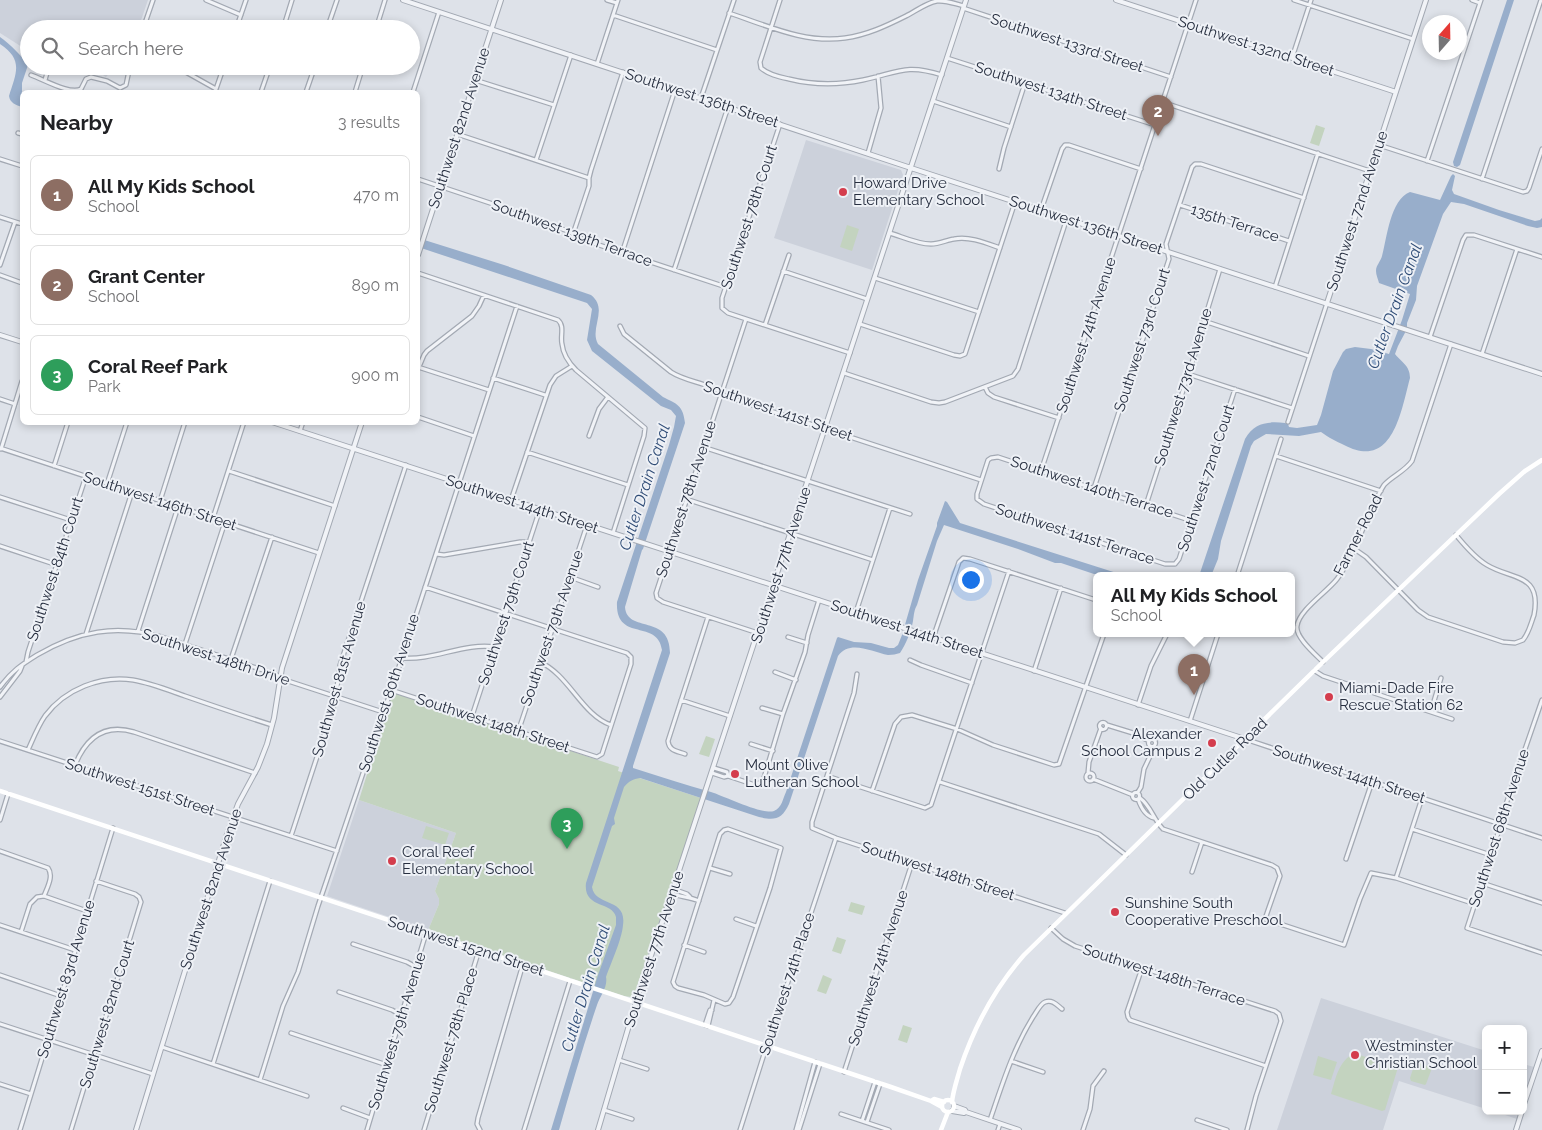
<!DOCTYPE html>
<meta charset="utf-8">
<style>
body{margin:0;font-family:Raleway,sans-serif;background:#f6f6f6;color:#202124}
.controls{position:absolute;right:15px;bottom:15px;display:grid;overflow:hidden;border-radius:8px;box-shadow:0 2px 8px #0003}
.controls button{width:45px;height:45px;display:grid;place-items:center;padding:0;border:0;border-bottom:1px solid #e0e0e0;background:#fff;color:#202124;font:25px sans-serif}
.compass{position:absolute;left:1422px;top:15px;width:45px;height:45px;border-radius:50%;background:#fff;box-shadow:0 2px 8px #0003;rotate:20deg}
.you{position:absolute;left:970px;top:579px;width:18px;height:18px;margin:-12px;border:4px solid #fff;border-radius:50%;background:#1a73e8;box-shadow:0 0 0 8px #1a73e833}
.badge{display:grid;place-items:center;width:32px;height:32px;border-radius:50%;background:#d43d4d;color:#fff;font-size:16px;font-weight:700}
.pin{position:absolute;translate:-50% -41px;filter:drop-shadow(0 1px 2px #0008)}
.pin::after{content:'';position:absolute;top:26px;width:18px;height:15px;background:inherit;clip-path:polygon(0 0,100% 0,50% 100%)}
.popup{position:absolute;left:1093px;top:572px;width:202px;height:65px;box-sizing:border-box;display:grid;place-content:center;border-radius:8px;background:#fff;filter:drop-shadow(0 1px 4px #0005);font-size:16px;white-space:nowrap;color:#757577}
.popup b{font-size:19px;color:#202124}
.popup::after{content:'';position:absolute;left:50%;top:100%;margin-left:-10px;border:10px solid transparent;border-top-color:#fff}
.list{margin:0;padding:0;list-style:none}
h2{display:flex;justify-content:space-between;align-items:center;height:65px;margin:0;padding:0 20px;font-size:21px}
h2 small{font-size:16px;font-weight:400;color:#757577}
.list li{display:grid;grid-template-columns:32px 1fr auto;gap:15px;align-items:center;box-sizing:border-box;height:80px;margin:0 10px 10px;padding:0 10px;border:1px solid #e0e0e0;border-radius:8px}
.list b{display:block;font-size:19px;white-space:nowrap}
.list p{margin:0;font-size:16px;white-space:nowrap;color:#757577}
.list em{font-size:16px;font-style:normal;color:#757577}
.icon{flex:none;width:28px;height:28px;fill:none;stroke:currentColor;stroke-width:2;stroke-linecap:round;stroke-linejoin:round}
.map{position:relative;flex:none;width:1542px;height:1130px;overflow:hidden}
.search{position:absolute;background:#fff;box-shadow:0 2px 8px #0003;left:20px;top:20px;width:400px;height:55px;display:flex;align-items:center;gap:12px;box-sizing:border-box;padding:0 18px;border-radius:28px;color:#757577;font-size:19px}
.panel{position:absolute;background:#fff;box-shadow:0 2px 8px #0003;left:20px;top:90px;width:400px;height:335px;border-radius:8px}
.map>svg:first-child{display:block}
.built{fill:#ccd1db}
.green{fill:#c3d3bf}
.water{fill:#98aecb}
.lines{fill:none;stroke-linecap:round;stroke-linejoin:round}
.minor-casing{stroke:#a3a9b3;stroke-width:5.5}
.tertiary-casing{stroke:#a3a9b3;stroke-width:6}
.minor{stroke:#f1f3f7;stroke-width:3}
.tertiary{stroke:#f1f3f7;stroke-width:4}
.secondary{stroke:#fff;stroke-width:4.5}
.poi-dot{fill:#d43d4d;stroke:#eef1f6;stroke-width:2}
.labels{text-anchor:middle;stroke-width:4;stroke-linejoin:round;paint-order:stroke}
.street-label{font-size:15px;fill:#272f40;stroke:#eef1f6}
.poi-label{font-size:15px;fill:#272f40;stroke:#eef1f6;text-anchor:start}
.water-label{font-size:16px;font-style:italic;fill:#2f4c76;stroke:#eef1f6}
</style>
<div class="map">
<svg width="1542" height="1130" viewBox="0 0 1542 1130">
<rect width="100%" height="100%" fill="#dee2e9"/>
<path class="built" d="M0,0H148L138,29H29L22,47L0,33Z
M89,66H116L106,77Z
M806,140L901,170L903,175L872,270L774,238Z
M359,800L456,833L435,891L439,899V904L429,928L431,931L327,896Z
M1321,998L1486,1051V1109L1399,1081L1383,1130H1277Z
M1523,1064L1534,1067L1523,1100Z
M1493,1111H1520L1517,1119Z"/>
<path class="green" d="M1316,125L1325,128L1319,146L1310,143Z
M847,225L859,229L852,251L840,247Z
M396,693L619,767L618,771L701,798L698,809L634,995L631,997L624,996L433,932L429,928L439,904V899L435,891L456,833L359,800L391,697Z
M706,736L715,739L709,757L699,754Z
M426,826L449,833L445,845L422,838Z
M851,902L865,906L862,915L848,911Z
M837,937L846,940L841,954L832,951Z
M823,975L832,979L826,994L817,991Z
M903,1025L912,1028L907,1043L898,1040Z
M1354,1053L1383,1063L1399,1064L1385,1110L1382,1111L1331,1094C1336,1078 1338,1062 1354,1053Z
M1318,1056L1337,1062L1331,1080L1313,1075Z
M1417,1062L1432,1068L1426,1084L1425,1085L1411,1081L1410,1078L1415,1063Z"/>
<path class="water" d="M1507,0H1514L1460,165L1457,167L1454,166L1453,162Z
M0,37C11,45 20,54 28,65L22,83V107C16,105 10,103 9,96C16,73 24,60 0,44Z
M1453,174L1455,176L1452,190L1454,194L1499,210L1535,221L1540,220L1542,218V227L1537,228L1528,226L1464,204L1451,202L1443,214L1417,286L1416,300L1407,323V329L1398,346L1395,354C1401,362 1410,365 1410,378C1401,411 1393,471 1344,445C1336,441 1329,438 1321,432L1299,436L1266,434L1254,441L1251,446L1221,541L1218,559L1211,576H1199L1245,439C1254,423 1267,421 1285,423L1288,424L1289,427L1297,428L1317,425L1321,415L1333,371L1343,352L1346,349L1355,347L1371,349L1389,354L1402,320L1410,294L1379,283C1378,279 1376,275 1376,271C1376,265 1381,261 1382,256C1387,238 1390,200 1410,192L1440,200L1451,176Z
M418,238L504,265L591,295C609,309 589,328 598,344L663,397C677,404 683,405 685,423L643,549L642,550L625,607C627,634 670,613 670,653L633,766V768C659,776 686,785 711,792C724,796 762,815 774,811C782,808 783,798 786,792L837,638L838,637L854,642L871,643L889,648H894L898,645L902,635L918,580L937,526V523L945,501L947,502L960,523L1126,576H1100L1061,563H1055L1018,549L944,525L937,541L917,605C914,610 914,615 913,621C911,632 906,644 900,653C896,654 893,655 888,655C872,652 850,639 838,656L789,804C782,819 775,821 759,817L640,778C633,779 629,781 624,787L614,818L615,824L612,826L592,887C595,907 627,897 623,925C622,939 611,963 606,977C608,987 600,996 597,1005C583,1046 571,1088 559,1130H551L598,975L616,925C616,925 616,918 616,917C612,901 583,909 586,883L662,650C658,618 615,643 617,602L669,445L674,427L676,416L671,410L661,406L592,351L587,340L592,309L587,303L418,247Z"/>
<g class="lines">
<g class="minor-casing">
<path id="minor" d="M206,0L241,15
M607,0L617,3
M780,0L760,62L761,68C769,75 780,77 789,79C813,85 839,85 863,80C897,73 905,63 942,75
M1294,0L1413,39
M1472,0L1480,3
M963,8L1171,77
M729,13C766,25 805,44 845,38C867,35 886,26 906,16C916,11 926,3 937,1C947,0 955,4 964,6
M613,15L717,50
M172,24L181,29
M143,29L153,0
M236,29L246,0
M283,29L292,0
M327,29L337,0
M376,29L385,0
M947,58L1155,125
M1292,58L1311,0
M597,64L618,0
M175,66L216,89
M31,75C43,79 70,95 81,89L86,79L91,77L107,81L120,88L126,85L130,66
M45,80L49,66
M475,80L554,105
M215,92L224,66
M261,92L270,66
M306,92L315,66
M355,92L363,66
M413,92L439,12
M701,98L734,0
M933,101L1011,127
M1162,102L1370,171
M780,124L722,298V308L728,313L850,353
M18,133L22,134
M457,134L589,178
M1379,145L1523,192L1527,191L1529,188L1542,149
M868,153L881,108L878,76
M0,159L22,166
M536,160L571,55
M1427,161L1481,0
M999,169L1004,148L1025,83
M418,179L493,204L509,212L565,230L587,241L726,287
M1482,179L1541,0
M1180,205L1289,241
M1041,210L1062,149L1065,145H1069L1141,169
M0,217L22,224
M890,233C903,237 917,244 931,244C939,244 947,240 954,239C970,236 986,243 1000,248
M573,234L589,186V178L591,170L623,72
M622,253L675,90
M0,265L15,222
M674,270L728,107
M783,271L867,299
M418,273L558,320C565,326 560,336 562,344C563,354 569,363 576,370L645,428L644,436L613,533
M0,275L22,283
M875,278L979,312
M1275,287L1318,153
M746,319L656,593L657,598L663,602L758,633
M1204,321L1309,356
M860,324L954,355L960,356L965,354L1015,202
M765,325L789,255
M620,326L624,334L671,372C688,383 710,382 725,396L981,480
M1430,337L1463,240L1466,235H1474L1542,257
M1482,354L1517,249
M418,367L489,390
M419,367L424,355L427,351L472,316L479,306L484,295
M844,373L931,402L939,403L945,402L1013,376L1018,369L1067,218
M1188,374L1292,408
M493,378L545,395
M985,387L988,393L994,397L1059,418
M0,399L15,404
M418,417L474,436
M1288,422L1327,303
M300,431L303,422
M589,436L599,409L608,397
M703,447L910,514
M0,448L319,553
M1,449L22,381
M527,452L628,485
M1276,456L1381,491
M54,466L68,422
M229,471L335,506
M1041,471L1196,0
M107,484L127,422
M1094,488L1169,259L1166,244L1192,167L1195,164H1201L1304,198
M0,497L71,520
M686,499L873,560
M511,500L550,385L556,376L572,366
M160,501L185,422
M1146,505L1201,335L1208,308L1220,269
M213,518L244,422
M1192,521L998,457L991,458L988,460L977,494V499L984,504L1165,564H1175L1179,559L1235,389
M0,546L57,565
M1353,548L1366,557L1418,610L1428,617L1503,642L1515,643L1523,640C1529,633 1531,623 1534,615C1542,573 1512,580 1487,565C1475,558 1465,546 1456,535
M436,554L444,555L520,542H530
M1237,576L1281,439
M570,577L598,587
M856,612L890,508
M138,631L178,507
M86,634L132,492
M788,637L807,643
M933,638L959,562L963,558L970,559L1096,600
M185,644L225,522
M402,658C433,661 465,642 495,647
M231,659L272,537
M910,660L921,665L972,683
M26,662L28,652L86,476
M540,662C569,675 582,715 611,725
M1323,662C1315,654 1295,637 1297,626C1299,610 1327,592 1337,579C1358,551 1365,515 1384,485C1392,476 1404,472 1412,461L1451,344
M1034,671L1061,588
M1315,671L1323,676L1452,719
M775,672L796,680
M857,674L854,693L812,822V828L836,838L1065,913
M0,687C12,671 21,665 37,655C78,631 116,624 162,637L275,674L285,680L383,712
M391,690L597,757L602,754L631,664V657L627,653L425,587
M0,697L20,671L22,666
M681,700L730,716
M1542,700L1504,810L1499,830L1467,928L1542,953
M1138,705L1151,666L1167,634
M762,708L783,714
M1431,711L1441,678
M472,716L540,509
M1190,721L1218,634
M1099.5 726a3.5 3.5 0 1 1 7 0a3.5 3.5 0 1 1-7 0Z
M1107,725L1133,733L1149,741
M518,732L587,525
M1245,739L1542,838
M1148.5 743a3.5 3.5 0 1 1 7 0a3.5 3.5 0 1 1-7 0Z
M0,741L337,851
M751,744L773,751
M28,750C33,739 38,726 45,716C65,689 101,675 133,680C151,683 168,690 185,696C214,706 243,716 272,725
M685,754C677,751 669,751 668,741L708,617
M75,765C86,738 104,723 134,732L255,773
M714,768L727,772L728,776
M712,773L724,777L728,776L755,785L763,781L783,714L805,652L808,635L819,600
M1088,773L1089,762L1101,728
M1086 777a4 4 0 1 1 8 0a4 4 0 1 1-8 0Z
M827,776L922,807L925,808L931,805L1009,571
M1093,779L1133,795
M940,782L1099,834L1126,855
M872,791L895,724L901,717L912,715L957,729L993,745L1054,765L1059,764L1104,634
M1138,792L1141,787L1144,769L1153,750V747
M1132.5 796a3.5 3.5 0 1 1 7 0a3.5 3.5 0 1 1-7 0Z
M1140,798C1151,806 1153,819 1163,829L1272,865L1277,868L1280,876L1265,919L1344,945L1360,899L1371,873L1396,878L1475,904
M1138,799C1141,808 1145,816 1154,818
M0,820L8,794
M728,829L781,848L770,888L733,997L729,1003L725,1004L704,995L678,988L675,986L673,982L720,834L724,830Z
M1412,829L1491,855
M291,836L335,702L340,665L406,465
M0,851L48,868C54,876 47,888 44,896
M1346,859L1372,782
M710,868L730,874
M1192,872L1202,842
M1396,878L1422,798
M1482,883L1542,903
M673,889L687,894L690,897
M672,894C681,897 690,897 699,901
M736,919L756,926
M0,925L75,950
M1051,928L1063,939L1075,946L1275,1011L1279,1014L1281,1021L1256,1096L1247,1130
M21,932L30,904L37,897L44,896L87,911
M353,944L407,962L416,967
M684,945L704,952
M1142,968L1127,1012L1128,1017L1130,1020L1266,1066
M0,975L61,996
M339,992L392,1010L401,1015
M0,1024L153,1074
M705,1025L710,1010H712
M708,1026L714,1000
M291,1033L387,1065
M162,1047L307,1096
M619,1060L647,1069
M1011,1061L1043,1072
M213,1064L270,881
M844,1072L912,863
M260,1080L283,1006L298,972L318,906L402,658L517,306
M0,1084L31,1094
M343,1108L370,1118
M604,1110L632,1119
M841,1114L889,1130
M990,1120C1002,1085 1013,1049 1033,1017C1036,1013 1040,1004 1045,1002C1052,999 1057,1005 1062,1009
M1197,1120L1227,1130
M862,1121L875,1082
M867,1122L880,1084
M20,1130L113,828
M71,1130L141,902L139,897L135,894L96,881
M367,1130L426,933
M424,1130L479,950
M480,1130L477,1124L478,1118L523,964
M524,1130L570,981
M740,1130L765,1051L836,838
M796,1130L815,1062
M799,1130L820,1064
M998,1130L1000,1124
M1083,1130L1090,1109L1093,1086L1104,1071"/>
</g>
<g class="tertiary-casing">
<path id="tertiary" d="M403,0L911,168L1542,374
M1116,0L1396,92
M418,255L501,0
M1327,303L1426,0
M0,335L22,342
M272,422L1245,739
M954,1106L965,1110L966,1112L1019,1130
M1523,1107L1542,1051
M952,1111L964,1113L966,1112
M136,1130L228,831L238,804L258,767L267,744L274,718L282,668L362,422
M598,1130L638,995L966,0
M1516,1130L1522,1111"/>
</g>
<use href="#minor" class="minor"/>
<use href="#tertiary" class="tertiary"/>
<path class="secondary" d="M0,791L891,1087L931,1101L942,1107
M942 1106a6 6 0 1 1 12 0a6 6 0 1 1-12 0Z
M931,1101L934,1099L944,1102
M952,1102C953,1091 957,1080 960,1069C974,1027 995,988 1024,955L1323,662L1499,494L1525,471L1542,460
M941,1130L948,1112"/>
</g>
<g class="poi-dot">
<circle cx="843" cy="192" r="5"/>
<circle cx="1329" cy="697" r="5"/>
<circle cx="1212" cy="743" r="5"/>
<circle cx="735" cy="774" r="5"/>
<circle cx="392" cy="861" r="5"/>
<circle cx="1115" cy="912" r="5"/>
<circle cx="1355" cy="1055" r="5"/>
</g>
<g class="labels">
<g class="street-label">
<text transform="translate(1067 43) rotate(18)" y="5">Southwest 133rd Street</text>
<text transform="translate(1256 46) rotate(18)" y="5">Southwest 132nd Street</text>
<text transform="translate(1051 91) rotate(18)" y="5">Southwest 134th Street</text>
<text transform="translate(702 98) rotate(18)" y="5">Southwest 136th Street</text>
<text transform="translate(459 128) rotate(-72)" y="5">Southwest 82nd Avenue</text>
<text transform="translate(1357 211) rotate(-72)" y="5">Southwest 72nd Avenue</text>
<text transform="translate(749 217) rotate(-72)" y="5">Southwest 78th Court</text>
<text transform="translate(1235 223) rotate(18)" y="5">135th Terrace</text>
<text transform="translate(1086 225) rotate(18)" y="5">Southwest 136th Street</text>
<text transform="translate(572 233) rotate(20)" y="5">Southwest 139th Terrace</text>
<text transform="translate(1086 335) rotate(-72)" y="5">Southwest 74th Avenue</text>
<text transform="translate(1142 340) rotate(-72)" y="5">Southwest 73rd Court</text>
<text transform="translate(1183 387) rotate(-73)" y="5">Southwest 73rd Avenue</text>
<text transform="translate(778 411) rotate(19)" y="5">Southwest 141st Street</text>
<text transform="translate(1206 478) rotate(-72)" y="5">Southwest 72nd Court</text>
<text transform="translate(1092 487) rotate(18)" y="5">Southwest 140th Terrace</text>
<text transform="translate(686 499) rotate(-72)" y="5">Southwest 78th Avenue</text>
<text transform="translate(160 501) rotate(18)" y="5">Southwest 146th Street</text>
<text transform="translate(522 504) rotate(18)" y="5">Southwest 144th Street</text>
<text transform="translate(1075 534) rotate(18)" y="5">Southwest 141st Terrace</text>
<text transform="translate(1358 535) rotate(-63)" y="5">Farmer Road</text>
<text transform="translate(781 565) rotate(-72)" y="5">Southwest 77th Avenue</text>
<text transform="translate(55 569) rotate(-72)" y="5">Southwest 84th Court</text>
<text transform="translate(506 613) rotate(-72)" y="5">Southwest 79th Court</text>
<text transform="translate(552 628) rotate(-71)" y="5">Southwest 79th Avenue</text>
<text transform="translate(907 629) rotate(18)" y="5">Southwest 144th Street</text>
<text transform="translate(216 657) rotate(18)" y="5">Southwest 148th Drive</text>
<text transform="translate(339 679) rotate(-74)" y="5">Southwest 81st Avenue</text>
<text transform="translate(389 693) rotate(-72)" y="5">Southwest 80th Avenue</text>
<text transform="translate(493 723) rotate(18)" y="5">Southwest 148th Street</text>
<text transform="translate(1225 759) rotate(-44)" y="5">Old Cutler Road</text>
<text transform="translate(1349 774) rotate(18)" y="5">Southwest 144th Street</text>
<text transform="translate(140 787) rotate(18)" y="5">Southwest 151st Street</text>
<text transform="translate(1499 828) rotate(-72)" y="5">Southwest 68th Avenue</text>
<text transform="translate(938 871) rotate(18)" y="5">Southwest 148th Street</text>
<text transform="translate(211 889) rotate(-72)" y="5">Southwest 82nd Avenue</text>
<text transform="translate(466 946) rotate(18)" y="5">Southwest 152nd Street</text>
<text transform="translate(654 949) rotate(-72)" y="5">Southwest 77th Avenue</text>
<text transform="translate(878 968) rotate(-72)" y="5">Southwest 74th Avenue</text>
<text transform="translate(1164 975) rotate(18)" y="5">Southwest 148th Terrace</text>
<text transform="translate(66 979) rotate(-73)" y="5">Southwest 83rd Avenue</text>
<text transform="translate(787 984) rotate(-72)" y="5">Southwest 74th Place</text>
<text transform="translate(107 1014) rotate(-73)" y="5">Southwest 82nd Court</text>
<text transform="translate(397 1031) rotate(-73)" y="5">Southwest 79th Avenue</text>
<text transform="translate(451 1040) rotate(-73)" y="5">Southwest 78th Place</text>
</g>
<g class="poi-label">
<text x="853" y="188">Howard Drive<tspan x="853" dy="17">Elementary School</tspan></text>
<text x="1339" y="693">Miami-Dade Fire<tspan x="1339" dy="17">Rescue Station 62</tspan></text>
<text x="1202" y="739" text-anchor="end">Alexander<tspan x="1202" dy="17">School Campus 2</tspan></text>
<text x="745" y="770">Mount Olive<tspan x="745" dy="17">Lutheran School</tspan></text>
<text x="402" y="857">Coral Reef<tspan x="402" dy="17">Elementary School</tspan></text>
<text x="1125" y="908">Sunshine South<tspan x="1125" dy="17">Cooperative Preschool</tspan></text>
<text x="1365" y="1051">Westminster<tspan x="1365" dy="17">Christian School</tspan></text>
</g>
<g class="water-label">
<text transform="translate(1394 306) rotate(-70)" y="6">Cutler Drain Canal</text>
<text transform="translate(644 487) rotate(-72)" y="6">Cutler Drain Canal</text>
<text transform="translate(585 988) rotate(-73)" y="6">Cutler Drain Canal</text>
</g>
</g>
</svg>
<div class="controls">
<button>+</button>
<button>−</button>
</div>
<svg class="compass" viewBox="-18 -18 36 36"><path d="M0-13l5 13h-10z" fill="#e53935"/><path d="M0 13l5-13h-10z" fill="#757577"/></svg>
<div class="you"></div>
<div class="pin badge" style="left:1194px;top:695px;background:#8d6e63">1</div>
<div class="popup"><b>All My Kids School</b>School</div>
<div class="pin badge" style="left:1158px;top:136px;background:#8d6e63">2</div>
<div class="pin badge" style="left:567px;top:849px;background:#2e9e5b">3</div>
<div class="search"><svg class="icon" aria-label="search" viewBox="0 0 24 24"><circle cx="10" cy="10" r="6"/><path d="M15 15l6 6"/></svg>Search here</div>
<section class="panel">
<h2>Nearby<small>3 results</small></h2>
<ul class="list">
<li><span class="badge" style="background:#8d6e63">1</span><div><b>All My Kids School</b><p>School</p></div><em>470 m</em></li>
<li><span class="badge" style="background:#8d6e63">2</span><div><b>Grant Center</b><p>School</p></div><em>890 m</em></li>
<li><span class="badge" style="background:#2e9e5b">3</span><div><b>Coral Reef Park</b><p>Park</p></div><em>900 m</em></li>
</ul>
</section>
</div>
